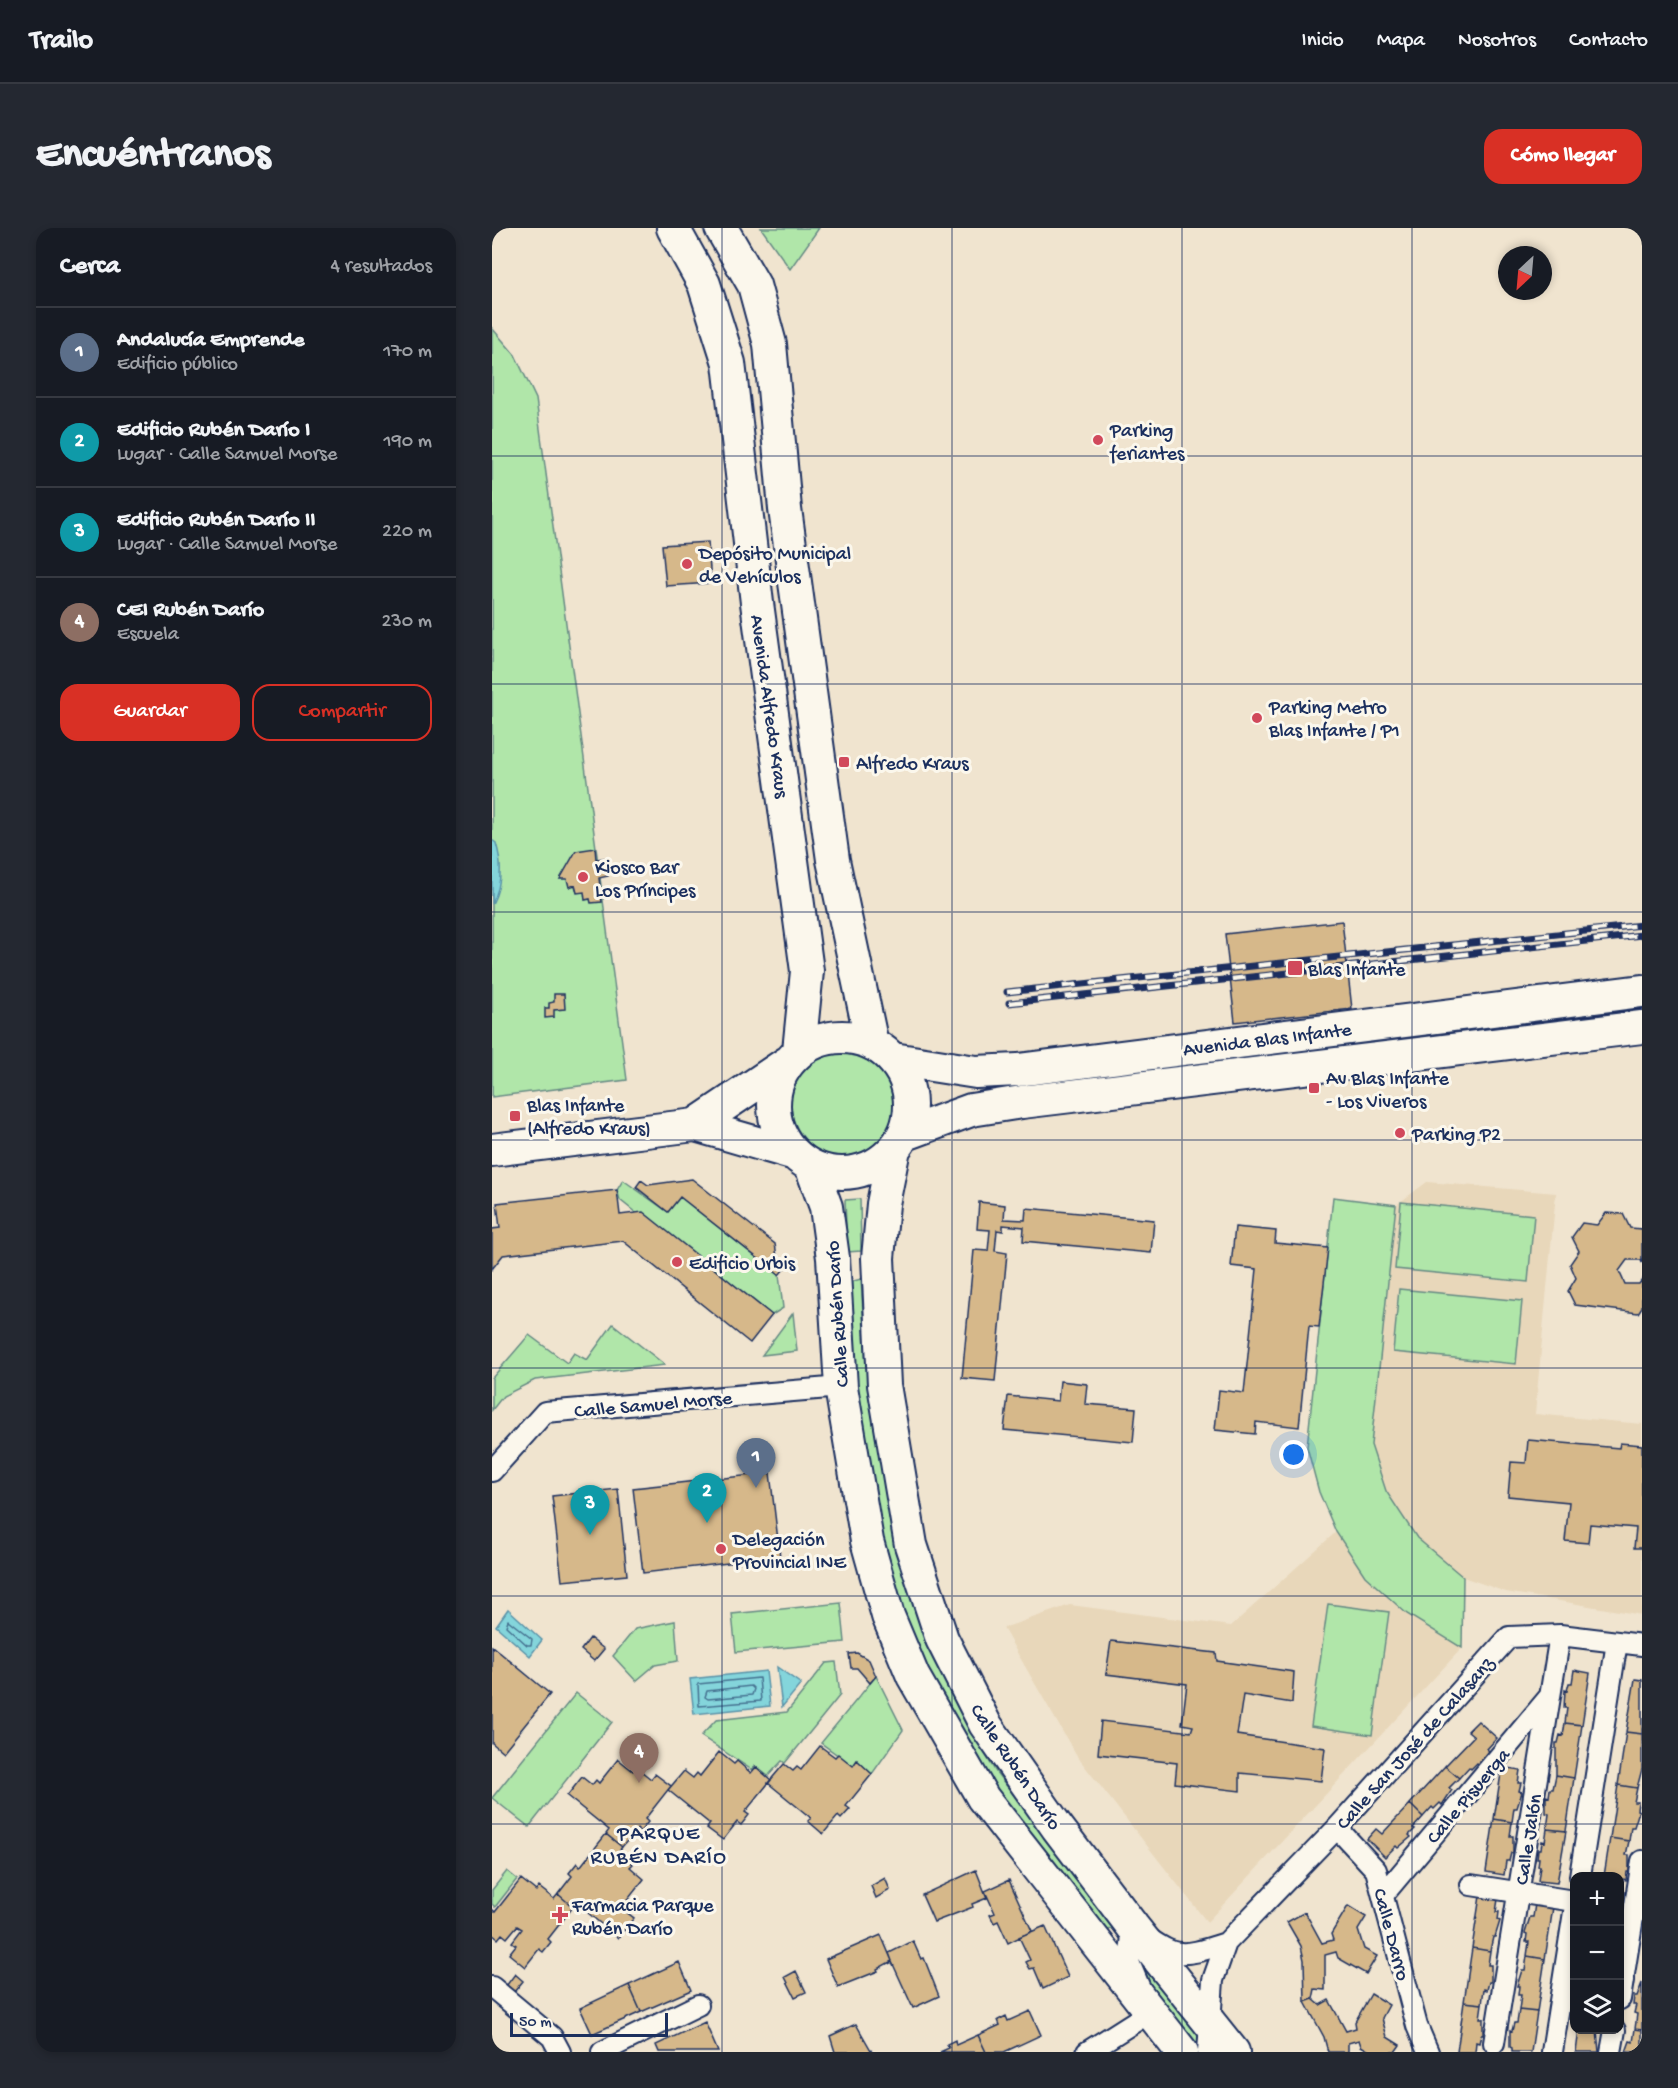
<!DOCTYPE html>
<html lang="es">
<meta charset="utf-8">
<style>
body{margin:0;font-family:"Gochi Hand",sans-serif;background:#242831;color:#f1f3f6}
.controls{position:absolute;right:18px;bottom:18px;display:grid;overflow:hidden;border-radius:12px;box-shadow:0 3px 9px #0003}
.controls button{width:54px;height:54px;display:grid;place-items:center;padding:0;border:0;border-bottom:2px solid #363941;background:#171b24;color:#f1f3f6;font:30px sans-serif}
.compass{position:absolute;left:1006px;top:18px;width:54px;height:54px;border-radius:50%;background:#171b24;box-shadow:0 3px 9px #0003;rotate:206deg}
.scale{position:absolute;left:18px;bottom:15px;width:158px;box-sizing:border-box;padding-left:6px;border:3px solid #1b2f5e;border-top:0;font-size:16px;line-height:21px;white-space:nowrap;color:#1b2f5e;-webkit-text-stroke:4px #fbf7ec;paint-order:stroke}
.you{position:absolute;left:802px;top:1227px;width:21px;height:21px;margin:-15px;border:4px solid #fff;border-radius:50%;background:#1a73e8;box-shadow:0 0 0 9px #1a73e833}
.badge{display:grid;place-items:center;width:39px;height:39px;border-radius:50%;background:#d93025;color:#fff;font-size:20px;font-weight:700}
.pin{position:absolute;translate:-50% -50px;filter:drop-shadow(0 2px 3px #0008)}
.pin::after{content:'';position:absolute;top:32px;width:21px;height:18px;background:inherit;clip-path:polygon(0 0,100% 0,50% 100%)}
.list{margin:0;padding:0;list-style:none}
h2{display:flex;justify-content:space-between;align-items:center;height:78px;margin:0;padding:0 24px;font-size:26px}
h2 small{font-size:20px;font-weight:400;color:#9ea1a6}
.list li{display:grid;grid-template-columns:39px 1fr auto;gap:18px;align-items:center;box-sizing:border-box;height:90px;padding:0 24px;border-top:2px solid #363941}
.list b{display:block;font-size:22px;white-space:nowrap}
.list p{margin:0;font-size:20px;white-space:nowrap;color:#9ea1a6}
.list em{font-size:20px;font-style:normal;color:#9ea1a6}
.actions{display:flex;gap:12px;padding:18px 24px}
.actions a{flex:1;padding:14px 0;border:2px solid #d93025;border-radius:18px;text-align:center;font-size:21px;color:#d93025}
.actions .main{background:#d93025;color:#fff}
.icon{flex:none;width:33px;height:33px;fill:none;stroke:currentColor;stroke-width:2;stroke-linecap:round;stroke-linejoin:round}
.map{position:relative;flex:none;width:1150px;height:1824px;overflow:hidden;border-radius:18px}
header{display:flex;align-items:center;gap:36px;box-sizing:border-box;height:84px;padding:0 30px;background:#171b24;border-bottom:2px solid #363941}
header strong{font-size:28px}
nav{display:flex;gap:33px;margin-inline-start:auto;font-size:21px}
.intro{display:flex;align-items:center;justify-content:space-between;box-sizing:border-box;height:144px;padding:0 36px}
h1{margin:0;font-size:42px}
.button{padding:15px 27px;border-radius:18px;background:#d93025;color:#fff;font-size:21px;font-weight:700}
main{display:flex;gap:36px;padding:0 36px}
aside{flex:1;background:#171b24;border-radius:18px;box-shadow:0 3px 9px #0003}
.map>svg:first-child{display:block}
.built{fill:#e8d7ba}
.green{fill:#b0e6a9;stroke:#668a84;stroke-width:1.5}
.water{fill:#84d5db;stroke:#5a93a9;stroke-width:1.5}
.lines{fill:none;stroke-linecap:round;stroke-linejoin:round}
.shore{stroke:#457190;stroke-width:1.5}
.building{fill:#d6b88a;stroke:#1b2f5e;stroke-width:1.5}
.street-casing{stroke:#1b2f5e;stroke-width:24}
.primary-casing{stroke:#1b2f5e;stroke-width:36}
.street{stroke:#fbf7ec;stroke-width:20}
.primary{stroke:#fbf7ec;stroke-width:32}
.rail-casing{stroke:#1b2f5e;stroke-width:7}
.rail{stroke:#fbf7ec;stroke-width:4.5;stroke-dasharray:14;stroke-linecap:butt}
.grid{fill:none;stroke:#1b2f5e;stroke-width:1.5;stroke-opacity:0.55}
.poi-dot{fill:#d1495b;stroke:#fbf7ec;stroke-width:2}
.labels{text-anchor:middle;stroke-width:6;stroke-linejoin:round;paint-order:stroke}
.poi-label{font-size:20px;fill:#1b2f5e;stroke:#fbf7ec;text-anchor:start}
.street-label{font-size:20px;fill:#1b2f5e;stroke:#fbf7ec}
.neighbourhood-label{font-size:21px;letter-spacing:1.5px;fill:#1b2f5e;stroke:#fbf7ec}
</style>
<header>
<strong>Trailo</strong>
<nav><a>Inicio</a><a>Mapa</a><a>Nosotros</a><a>Contacto</a></nav>
</header>
<div class="intro"><h1>Encuéntranos</h1><a class="button">Cómo llegar</a></div>
<main>
<aside>
<h2>Cerca<small>4 resultados</small></h2>
<ul class="list">
<li><span class="badge" style="background:#5c6f8a">1</span><div><b>Andalucía Emprende</b><p>Edificio público</p></div><em>170 m</em></li>
<li><span class="badge" style="background:#0f9aa8">2</span><div><b>Edificio Rubén Darío I</b><p>Lugar · Calle Samuel Morse</p></div><em>190 m</em></li>
<li><span class="badge" style="background:#0f9aa8">3</span><div><b>Edificio Rubén Darío II</b><p>Lugar · Calle Samuel Morse</p></div><em>220 m</em></li>
<li><span class="badge" style="background:#8d6e63">4</span><div><b>CEI Rubén Darío</b><p>Escuela</p></div><em>230 m</em></li>
</ul>
<div class="actions"><a class="main">Guardar</a><a>Compartir</a></div>
</aside>
<div class="map">
<svg width="1150" height="1824" viewBox="0 0 1150 1824">
<rect width="100%" height="100%" fill="#f0e4cf"/>
<filter id="ink" filterUnits="userSpaceOnUse"><feTurbulence type="fractalNoise" baseFrequency=".0167" numOctaves="2"/><feDisplacementMap in="SourceGraphic" scale="12" xChannelSelector="R" yChannelSelector="G"/><feConvolveMatrix kernelMatrix="1 2 1 2 8 2 1 2 1" color-interpolation-filters="sRGB"/></filter>
<g filter="url(#ink)">
<path class="built" d="M935,954L1064,965L1043,1186L1150,1196V1387L1014,1364L971,1349L925,1310L894,1263L879,1217L904,977Z
M844,1304L873,1348L915,1386L970,1420L715,1694L584,1527L511,1400L578,1377L739,1398Z"/>
<path class="green" d="M269,0H327L298,41Z
M0,100L23,127L44,171L135,852L0,869Z
M299 875a54 54 0 1 1 108 0a54 54 0 1 1-108 0Z
M131,952L176,984L188,969L287,1047L291,1080L280,1087L144,985L128,972L125,962Z
M841,969L904,977L879,1217L894,1263L925,1310L971,1349L970,1420L915,1386L873,1348L844,1304L827,1264L815,1219Z
M368,971L369,1023L355,1024L353,972Z
M909,974L1042,987L1036,1054L903,1041Z
M369,1051L374,1137L400,1301L430,1403L475,1497L504,1544L603,1673L621,1700L613,1704L509,1571L468,1510L414,1399L397,1345L372,1209L360,1126L358,1054Z
M907,1061L1030,1073L1024,1136L901,1124Z
M301,1085L305,1123L270,1127Z
M121,1096L173,1137L43,1152L11,1168L0,1182V1150L37,1107L75,1135L82,1125L95,1132Z
M349,1375L353,1414L244,1424L240,1386Z
M836,1376L897,1384L880,1507L819,1498Z
M183,1393L186,1433L163,1437L144,1453L121,1428L143,1401Z
M344,1434L348,1467L293,1535L290,1533L276,1548L263,1538L260,1542L209,1508L224,1492L295,1484L334,1435Z
M384,1448L411,1502L380,1546L365,1533L361,1538L329,1515Z
M84,1465L120,1494L37,1599L0,1570Z
M15,1643L25,1651L3,1679L0,1676V1662Z
M646,1720L709,1802L708,1820L646,1744Z"/>
<path class="water" d="M0,612L4,615C10,635 10,657 0,676Z
M16,1381L50,1412L38,1428L4,1398Z
M285,1439L309,1456L290,1479Z
M274,1443L278,1478L202,1486L198,1451Z"/>
<g class="lines">
<path class="shore" d="M16,1392L40,1411L39,1417H35L14,1398Z
M267,1450L269,1473L207,1478L206,1456Z
M259,1458L262,1461L260,1467L216,1471L213,1469L215,1463Z"/>
</g>
<path class="building" d="M216,314L219,355L174,358L170,317Z
M103,620L104,631L114,630L116,648L107,650L110,674L99,675L98,671L93,672L92,664L85,665L83,657L77,659L75,651H68L84,623Z
M850,693L860,781L743,794L733,706Z
M62,766H72L73,781L62,782V789L53,790V780H57V775L62,774Z
M200,951L283,1016L286,1035L293,1040L287,1047L188,969L176,984L144,959L149,952L156,957Z
M125,962L128,987L151,984L280,1087L258,1115L131,1013L11,1027L0,1041V1001L8,1000L5,975Z
M487,974L513,977L512,991L533,992L534,980L662,992L659,1025L531,1013L532,999L511,997V1003L505,1002L503,1023L515,1025L503,1153L470,1150L482,1022L496,1023L498,1002L485,1001Z
M1114,985L1131,986L1138,1000L1150,1001V1035L1149,1032H1135L1127,1043L1133,1056H1147L1150,1052V1079L1146,1085L1083,1077L1076,1063L1084,1050L1078,1036L1087,1023L1080,1009L1090,995L1105,997Z
M743,999L784,1003L783,1015L836,1020L827,1099L817,1098L807,1199L764,1194L763,1206L723,1202L727,1162L752,1165L765,1041L739,1038Z
M568,1153L595,1156L593,1176L644,1180L641,1214L512,1202L516,1168L566,1173Z
M1036,1212L1127,1220L1128,1215L1150,1217V1320H1142L1144,1300L1098,1296L1096,1315L1073,1313L1077,1274L1016,1268L1019,1234L1034,1235Z
M278,1245L288,1329L151,1345L141,1260Z
M126,1261L135,1347L70,1353L60,1268Z
M98,1410L112,1421L102,1433L89,1422Z
M619,1413L724,1425L725,1433L802,1444L800,1475L751,1467L745,1507L833,1520L829,1553L748,1545V1563L683,1555L685,1535L606,1526L609,1493L699,1504L701,1498L690,1496L695,1456L614,1446Z
M0,1418L58,1466L11,1524L0,1515Z
M365,1425L377,1432L384,1448L378,1455L365,1440H359L357,1426Z
M1082,1442L1098,1445L1090,1497L1073,1495L1075,1480H1072L1073,1462L1075,1463L1077,1455H1080Z
M1143,1451L1150,1452V1506L1134,1504Z
M986,1493L1005,1510L995,1521L997,1523L989,1535L987,1537L985,1535L979,1541L977,1539L967,1550L953,1538L982,1508L976,1503Z
M1073,1495L1090,1497L1082,1550L1064,1547V1515H1066L1068,1507L1071,1508Z
M1134,1504L1150,1506V1541L1145,1560L1126,1557Z
M328,1518L343,1529L346,1526L361,1538L365,1532L380,1546L354,1578L358,1581L349,1591L346,1588L331,1606L316,1593L319,1590L276,1555L292,1536L301,1543L305,1539L309,1542Z
M227,1524L242,1536L245,1533L259,1545L264,1539L279,1552L253,1584L257,1587L249,1597L245,1594L231,1612L215,1600L218,1596L176,1562L192,1543L201,1550L205,1545L208,1548Z
M126,1531L141,1543L144,1539L159,1551L163,1546L179,1558L153,1591L156,1594L148,1604L145,1601L130,1619L114,1606L117,1602L75,1568L90,1549L100,1557L104,1552L107,1555Z
M953,1538L967,1550L957,1560L960,1562L950,1577L948,1575L942,1581L940,1579L931,1589L918,1576Z
M1010,1539L1028,1542L1026,1555H1029L1027,1563L1030,1564L1025,1580H1022L1020,1594L1002,1591Z
M1064,1547L1082,1550L1074,1603L1055,1601L1057,1586L1054,1585V1568L1057,1569L1058,1561H1061Z
M1126,1557L1145,1560L1142,1574H1146L1145,1582L1147,1583L1142,1599H1139L1137,1613L1118,1610Z
M918,1576L931,1589L921,1600L923,1601L917,1607L919,1609L906,1620L904,1618L893,1629L875,1611L884,1601L890,1606Z
M1002,1591L1020,1594L1018,1608H1021V1625H1019L1017,1633H1014L1012,1647L994,1644Z
M1055,1601L1074,1603L1065,1655L1046,1653L1048,1638H1046L1047,1630H1045L1046,1621H1049L1050,1613L1053,1614Z
M114,1606L130,1619L126,1624L141,1636L138,1639L152,1651L133,1675L137,1678L133,1683L142,1690L126,1710L84,1675L81,1679L66,1666L80,1648L77,1645L85,1635L88,1639Z
M1118,1610L1137,1613L1134,1627H1137V1644H1135L1134,1652L1131,1651L1129,1665L1128,1648H1112Z
M484,1642L495,1670L480,1676L481,1679L442,1694L430,1667Z
M393,1650L398,1662L384,1670L379,1658Z
M29,1651L44,1663L47,1659L62,1671L66,1666L81,1679L56,1711L59,1714L51,1724L47,1721L33,1739L17,1726L24,1717L20,1714L30,1701L25,1698L15,1710L10,1706L6,1711L0,1706V1681L3,1684Z
M517,1652L540,1703L516,1715L506,1693L502,1695L498,1687L503,1685L493,1663Z
M988,1668L1006,1671L1004,1684H1007L1006,1692L1008,1693L1003,1709H1001L998,1723L980,1720Z
M1043,1676L1061,1679L1053,1731L1035,1728L1037,1714H1034L1035,1706L1033,1705L1038,1689H1041Z
M856,1678L874,1689L866,1702L872,1721L885,1728L874,1746L846,1730L844,1724L833,1727V1762L823,1761L821,1771L813,1774L812,1732L809,1718L795,1694L813,1684L830,1715L841,1712L839,1706Z
M553,1698L576,1749L551,1761L542,1740L538,1741L534,1734L538,1732L527,1709Z
M389,1707L400,1733L385,1741L386,1743L346,1759L334,1731Z
M421,1713L429,1731L432,1730L447,1768L421,1780L400,1734L397,1736L400,1733L397,1725Z
M980,1720L998,1723L996,1737H999V1754H997L995,1762L992,1761L990,1776L972,1774Z
M1035,1728L1053,1731L1045,1784L1027,1782L1029,1767H1026L1027,1758H1025L1030,1742H1033Z
M187,1734L199,1762L149,1784L137,1757Z
M304,1743L314,1764L303,1769L293,1749Z
M23,1746L31,1753L22,1764L14,1758Z
M1150,1755V1802L1143,1801L1145,1786L1142,1785L1144,1777H1141L1142,1768H1145Z
M137,1757L149,1784L100,1806L88,1780Z
M879,1766L897,1777L890,1790L895,1809L908,1817L903,1824H879L869,1818L867,1812L856,1815V1824H836L832,1809L813,1774L821,1771L828,1777L837,1772L854,1803L864,1800L863,1794Z
M972,1774L990,1776L988,1790H991V1807H989L987,1815L984,1814L983,1824H965Z
M1027,1782L1045,1784L1039,1824H1020V1820L1018,1819V1802L1020,1803L1022,1795H1025Z
M538,1783L549,1807L512,1824H494L486,1807L508,1797L506,1792L514,1788L516,1793Z
M213,1794L226,1824H167L164,1817Z
M364,1796L380,1824H343L338,1808Z
M1143,1801L1150,1802V1824H1134L1138,1813L1141,1814Z
M1087,1802H1105L1107,1824H1084Z
M486,1807L494,1824H448L457,1820L455,1816L463,1812L464,1817Z"/>
<g class="lines">
<g class="street-casing">
<path id="street" d="M0,1243L53,1184L349,1159
M845,1600L884,1642L925,1798L936,1824
M1088,1648L1125,1414
M979,1657L1082,1673
M892,1666L1058,1468
M0,1759L60,1809L68,1824
M1128,1771L1150,1633
M1002,1815L1068,1407
M110,1824L206,1777
M595,1824L658,1784L637,1734L641,1699C683,1730 685,1731 734,1715
M716,1824L721,1752L734,1715L845,1600L1017,1409L1068,1407L1150,1417
M1060,1824L1082,1684
M1119,1824L1123,1802"/>
</g>
<g class="primary-casing">
<path id="primary" d="M181,0L212,56L237,135L265,375L315,743L307,823
M229,0L262,57L278,116L293,281L341,632L380,816
M282 877a68 68 0 1 1 136 0a68 68 0 1 1-136 0Z
M401,831L484,844L526,842L1150,763
M203,897L295,835
M411,907L479,882L530,874L1150,799
M402,921L391,976L386,1030L392,1157L419,1317L450,1411L493,1496L565,1599L641,1699L741,1824
M0,922L203,897L303,926
M319,938L334,979L341,1030L349,1159L375,1313L396,1388L421,1448L491,1570L690,1824"/>
</g>
<use href="#street" class="street"/>
<use href="#primary" class="primary"/>
<g class="rail-casing">
<path id="rail" d="M515,764L1150,697
M517,775L1150,707"/>
</g>
<use href="#rail" class="rail"/>
</g>
</g>
<path class="grid" d="M230,0V1824M460,0V1824M690,0V1824M920,0V1824M0,228H1150M0,456H1150M0,684H1150M0,912H1150M0,1140H1150M0,1368H1150M0,1596H1150"/>
<g class="poi-dot">
<circle cx="606" cy="212" r="6"/>
<circle cx="195" cy="336" r="6"/>
<circle cx="765" cy="490" r="6"/>
<rect x="346" y="528" width="12" height="12" rx="3"/>
<circle cx="91" cy="649" r="6"/>
<rect x="795" y="732" width="16" height="16" rx="3"/>
<rect x="816" y="854" width="12" height="12" rx="3"/>
<rect x="17" y="882" width="12" height="12" rx="3"/>
<circle cx="908" cy="905" r="6"/>
<circle cx="185" cy="1034" r="6"/>
<circle cx="229" cy="1321" r="6"/>
<path d="M65 1678h6v6h6v6h-6v6h-6v-6h-6v-6h6z"/>
</g>
<g class="labels">
<g class="poi-label">
<text x="618" y="208">Parking<tspan x="618" dy="23">feriantes</tspan></text>
<text x="207" y="331">Depósito Municipal<tspan x="207" dy="23">de Vehículos</tspan></text>
<text x="777" y="485">Parking Metro<tspan x="777" dy="23">Blas Infante / P1</tspan></text>
<text x="364" y="541">Alfredo Kraus</text>
<text x="103" y="645">Kiosco Bar<tspan x="103" dy="23">Los Príncipes</tspan></text>
<text x="816" y="747">Blas Infante</text>
<text x="834" y="856">Av Blas Infante<tspan x="834" dy="23">- Los Viveros</tspan></text>
<text x="35" y="883">Blas Infante<tspan x="35" dy="23">(Alfredo Kraus)</tspan></text>
<text x="920" y="912">Parking P2</text>
<text x="197" y="1041">Edificio Urbis</text>
<text x="241" y="1317">Delegación<tspan x="241" dy="23">Provincial INE</tspan></text>
<text x="80" y="1683">Farmacia Parque<tspan x="80" dy="23">Rubén Darío</tspan></text>
</g>
<g class="street-label">
<text transform="translate(279 478) rotate(82)" y="7">Avenida Alfredo Kraus</text>
<text transform="translate(775 810) rotate(-7)" y="7">Avenida Blas Infante</text>
<text transform="translate(344 1086) rotate(-94)" y="7">Calle Rubén Darío</text>
<text transform="translate(161 1175) rotate(-5)" y="7">Calle Samuel Morse</text>
<text transform="translate(922 1514) rotate(-48)" y="7">Calle San José de Calasanz</text>
<text transform="translate(525 1538) rotate(56)" y="7">Calle Rubén Darío</text>
<text transform="translate(975 1567) rotate(-50)" y="7">Calle Pisuerga</text>
<text transform="translate(1035 1611) rotate(-81)" y="7">Calle Jalón</text>
<text transform="translate(901 1706) rotate(75)" y="7">Calle Darro</text>
</g>
<g class="neighbourhood-label">
<text x="167" y="1611">PARQUE<tspan x="167" dy="24">RUBÉN DARÍO</tspan></text>
</g>
</g>
</svg>
<div class="controls">
<button>+</button>
<button>−</button>
<button><svg class="icon" aria-label="layers" viewBox="0 0 24 24"><path d="M12 4l9 5-9 5-9-5zM3 14l9 5 9-5"/></svg></button>
</div>
<svg class="compass" viewBox="-18 -18 36 36"><path d="M0-13l5 13h-10z" fill="#e53935"/><path d="M0 13l5-13h-10z" fill="#9ea1a6"/></svg>
<div class="scale">50 m</div>
<div class="you"></div>
<div class="pin badge" style="left:264px;top:1260px;background:#5c6f8a">1</div>
<div class="pin badge" style="left:215px;top:1295px;background:#0f9aa8">2</div>
<div class="pin badge" style="left:98px;top:1307px;background:#0f9aa8">3</div>
<div class="pin badge" style="left:147px;top:1555px;background:#8d6e63">4</div>
</div>
</main>
